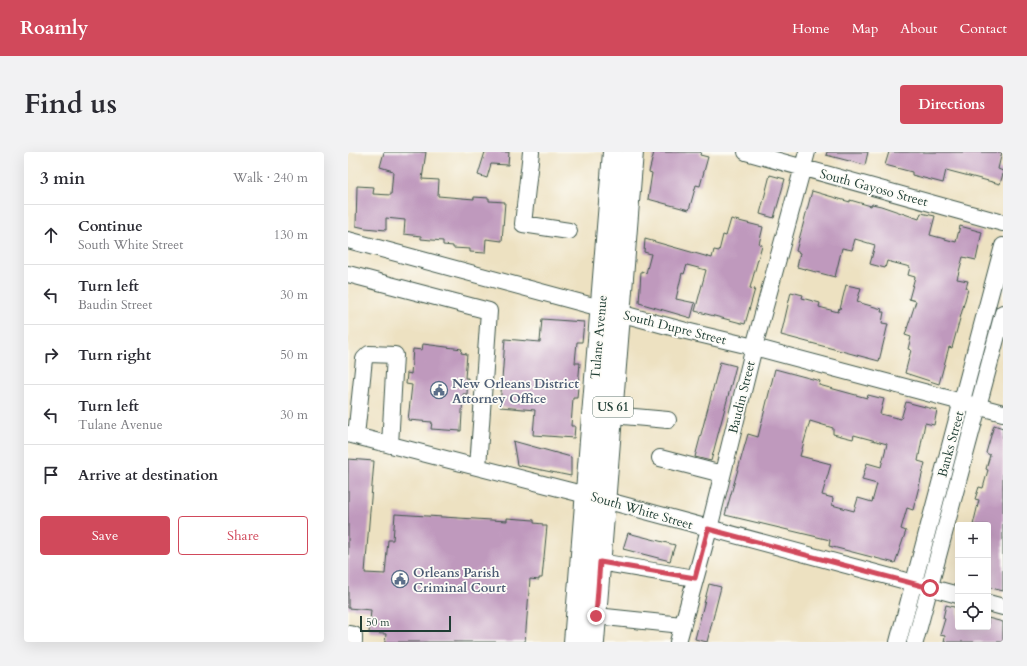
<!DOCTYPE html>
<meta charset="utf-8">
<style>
body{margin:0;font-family:Cardo,serif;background:#f2f2f3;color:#2b2b33}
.controls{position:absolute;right:12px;bottom:12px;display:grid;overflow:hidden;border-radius:4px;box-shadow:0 4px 16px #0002}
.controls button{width:36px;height:36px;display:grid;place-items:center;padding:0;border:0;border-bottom:1px solid #e1e1e2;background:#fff;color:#2b2b33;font:20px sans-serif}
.scale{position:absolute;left:12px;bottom:10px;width:91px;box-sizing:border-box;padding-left:4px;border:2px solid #1f3d34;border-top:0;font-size:11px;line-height:14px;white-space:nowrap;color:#1f3d34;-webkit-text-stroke:3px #fdfcf7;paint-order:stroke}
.stop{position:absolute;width:12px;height:12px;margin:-9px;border:3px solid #d1495b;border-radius:50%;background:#fff}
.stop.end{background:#d1495b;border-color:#fff;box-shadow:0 1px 4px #0008}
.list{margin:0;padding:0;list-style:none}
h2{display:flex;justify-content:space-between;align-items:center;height:52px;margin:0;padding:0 16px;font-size:17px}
h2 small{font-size:13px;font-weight:400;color:#7c7c81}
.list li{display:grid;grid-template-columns:26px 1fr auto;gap:12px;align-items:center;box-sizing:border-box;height:60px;padding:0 16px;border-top:1px solid #e1e1e2}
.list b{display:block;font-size:15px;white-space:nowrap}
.list p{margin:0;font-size:13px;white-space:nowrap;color:#7c7c81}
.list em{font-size:13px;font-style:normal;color:#7c7c81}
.actions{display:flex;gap:8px;padding:12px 16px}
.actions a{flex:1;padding:9px 0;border:1px solid #d1495b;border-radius:4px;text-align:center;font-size:14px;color:#d1495b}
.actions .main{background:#d1495b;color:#fff}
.icon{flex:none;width:22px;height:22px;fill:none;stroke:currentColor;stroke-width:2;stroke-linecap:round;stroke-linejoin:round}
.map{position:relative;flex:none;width:655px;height:490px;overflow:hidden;border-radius:4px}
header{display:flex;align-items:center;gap:24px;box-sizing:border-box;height:56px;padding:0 20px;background:#d1495b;color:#fff}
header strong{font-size:19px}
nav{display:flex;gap:22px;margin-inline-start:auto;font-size:14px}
.intro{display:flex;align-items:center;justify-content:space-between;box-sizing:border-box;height:96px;padding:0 24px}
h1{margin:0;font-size:28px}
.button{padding:10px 18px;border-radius:4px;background:#d1495b;color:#fff;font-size:14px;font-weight:700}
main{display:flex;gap:24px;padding:0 24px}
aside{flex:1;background:#fff;border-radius:4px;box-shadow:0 4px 16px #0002}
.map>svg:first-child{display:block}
.building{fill:#bf99bd;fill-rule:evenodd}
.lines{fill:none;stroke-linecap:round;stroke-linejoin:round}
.minor-casing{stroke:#3e5649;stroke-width:18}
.major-casing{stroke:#3e5649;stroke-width:22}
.minor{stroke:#fff;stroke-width:16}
.major{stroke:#fff;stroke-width:20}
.route{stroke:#d1495b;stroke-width:5}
.labels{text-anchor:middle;stroke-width:3.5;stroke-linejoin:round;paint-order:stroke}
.shield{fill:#fdfcf7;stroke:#62766e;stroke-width:1}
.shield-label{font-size:12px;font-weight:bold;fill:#1f3d34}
.street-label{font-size:13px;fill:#1f3d34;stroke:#fdfcf7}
.service-label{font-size:13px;font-weight:bold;fill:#4e5e75;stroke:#fdfcf7;text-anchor:start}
</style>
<header>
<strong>Roamly</strong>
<nav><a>Home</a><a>Map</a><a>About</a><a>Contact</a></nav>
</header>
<div class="intro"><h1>Find us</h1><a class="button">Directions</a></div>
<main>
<aside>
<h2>3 min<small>Walk · 240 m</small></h2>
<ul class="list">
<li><svg class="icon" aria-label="ahead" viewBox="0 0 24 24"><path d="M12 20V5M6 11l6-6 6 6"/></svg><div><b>Continue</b><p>South White Street</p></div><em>130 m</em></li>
<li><svg class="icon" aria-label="left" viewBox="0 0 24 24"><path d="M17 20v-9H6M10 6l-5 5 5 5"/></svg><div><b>Turn left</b><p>Baudin Street</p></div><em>30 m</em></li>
<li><svg class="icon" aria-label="right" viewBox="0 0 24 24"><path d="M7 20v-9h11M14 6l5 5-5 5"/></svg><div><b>Turn right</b></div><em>50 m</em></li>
<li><svg class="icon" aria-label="left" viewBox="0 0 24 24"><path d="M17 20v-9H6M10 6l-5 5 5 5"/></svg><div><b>Turn left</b><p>Tulane Avenue</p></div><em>30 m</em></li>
<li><svg class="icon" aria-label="arrive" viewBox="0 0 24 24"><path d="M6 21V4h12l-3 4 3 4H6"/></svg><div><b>Arrive at destination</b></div></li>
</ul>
<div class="actions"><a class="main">Save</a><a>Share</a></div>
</aside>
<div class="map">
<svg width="655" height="490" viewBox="0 0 655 490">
<rect width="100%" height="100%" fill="#fdfcf7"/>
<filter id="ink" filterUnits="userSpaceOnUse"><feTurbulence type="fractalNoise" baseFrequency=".025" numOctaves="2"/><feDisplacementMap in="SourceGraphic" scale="8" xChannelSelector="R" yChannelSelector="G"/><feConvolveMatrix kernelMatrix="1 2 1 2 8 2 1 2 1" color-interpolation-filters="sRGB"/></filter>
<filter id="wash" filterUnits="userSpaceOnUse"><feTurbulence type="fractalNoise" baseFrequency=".012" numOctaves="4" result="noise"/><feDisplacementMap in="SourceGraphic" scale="16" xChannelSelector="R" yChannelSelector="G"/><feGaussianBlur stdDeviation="0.9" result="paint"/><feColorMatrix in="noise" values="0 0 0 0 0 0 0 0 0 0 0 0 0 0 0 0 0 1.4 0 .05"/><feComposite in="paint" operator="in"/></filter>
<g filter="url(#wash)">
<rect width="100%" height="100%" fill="#ede1c1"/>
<g id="blocks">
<path class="building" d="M36,0H78L74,27L91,28L90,44L126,47V45L141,46V49L157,50L154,89L138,87L137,101L122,100V97L105,96V94L95,93V89L73,87V84L56,82L57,68L38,66V78L17,76L8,74L9,34L26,35L25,42L43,43L45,19L32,15Z
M137,0H161L160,13L143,12L139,26L130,23Z
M306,0H353L352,3L360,5L352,34L348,33L341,58L300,47L304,21L301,20Z
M479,0H520L517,13L478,3Z
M541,0H654L650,17L655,19V22L652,32L598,18L595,31L564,23V20L537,13Z
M422,23L437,27L426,66L412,62Z
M464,39L502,50V48L523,54L524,52L533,54L571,67L573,61L587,64L582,83L608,90L612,74L634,80L628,108L615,105L609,127L620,129L618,136L620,137L604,196L601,195L591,232L557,221L563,198L560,197L563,185L557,183L568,149L561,147L567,125L560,123L562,115L539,109L537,116L522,112L527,93L507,87L504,98L494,96L487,125L449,115L452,101L448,99Z
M383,67L415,75L411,92L414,93L402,136L407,137L397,172L347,159L358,118L339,113L336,122L334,121L328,147L347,151L343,166L291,151L293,119L298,121L303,102L296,100L297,87L364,106L366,98L371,99L375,83L378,84Z
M498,133L513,136L509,150L534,157L533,160H536L534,171L540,172L531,209L433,183L443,140L455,143L454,146L472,151L471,155L490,160L491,156L492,157Z
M194,167L236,170L234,190H229L227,211H232L229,246H225L223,274H227L226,286L185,283L187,258L152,255L157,187L192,190Z
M75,192L114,197L113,201L119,202L117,226H120L119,242H115L113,279L83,277L84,270L60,268L64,233L58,232L59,221L63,222L65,197L74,198Z
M372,210L388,214L363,309L347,305Z
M427,217L472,229L471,233L519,246L520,243L536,247L532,262L553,267L558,250L589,258L586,273L577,271L570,309L577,311L565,358L559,356L553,377L558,379L547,411L481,394L482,388L377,363L400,282L410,285ZM462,269L485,276V282L505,287L506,283L539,292L533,315L519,311L514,328L529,332L524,350L510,346L506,359L484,353L485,346L474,343L483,312L452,304Z
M646,273L655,276V439L640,435V373H625L631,348L627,347L631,335L635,336L640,318L638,317L642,303L638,301Z
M165,289L223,305V324L169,313Z
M0,307L26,309L17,421L37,422L40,388H45L47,362L159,369V366L186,368V371L195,372V374H199L194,426H191V428L182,427L177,490H37L38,482L21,481L23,458L0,456Z
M280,381L327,393L322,409L275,397Z
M361,432L373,435L359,490L347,487Z
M598,453L610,456V475H640V466L655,470V490H596L597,484L592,483L597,467L595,466Z"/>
</g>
</g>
<g filter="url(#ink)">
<use href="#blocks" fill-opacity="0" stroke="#3e5649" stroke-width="1"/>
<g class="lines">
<g class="minor-casing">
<path id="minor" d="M183,0L175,72L221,79
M398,0L655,71
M0,88L338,179L406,195L655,261
M0,122L141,159L130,315
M264,263L320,268
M0,282L238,343L610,443
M8,284L16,207L21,202L47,203L42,293
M312,306L374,322
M252,410L347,426
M640,451L655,455
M248,464L334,473
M0,482L6,483V490
M330,490L361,377L406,195L459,0
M550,490L655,94
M567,490L655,161"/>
</g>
<g class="major-casing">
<path id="major" d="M226,490L265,0
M246,490L285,0"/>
</g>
<use href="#minor" class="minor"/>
<use href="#major" class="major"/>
</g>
</g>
<g class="lines" filter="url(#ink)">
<path class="route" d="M248,464L252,410L347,426L360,377L582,436"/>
</g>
<defs>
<g id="civic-ring" transform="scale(0.9)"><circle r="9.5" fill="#fdfcf7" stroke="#5c6f8a" stroke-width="1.5"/><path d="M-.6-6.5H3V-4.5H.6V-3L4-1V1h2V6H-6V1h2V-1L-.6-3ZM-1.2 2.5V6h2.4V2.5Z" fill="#5c6f8a"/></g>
</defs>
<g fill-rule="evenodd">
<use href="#civic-ring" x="91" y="238"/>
<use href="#civic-ring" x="52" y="427"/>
</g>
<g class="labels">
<rect class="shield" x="245" y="245" width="40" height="20" rx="3"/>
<g class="shield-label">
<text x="265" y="259">US 61</text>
</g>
<g class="street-label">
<text transform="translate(526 35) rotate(15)" y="5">South Gayoso Street</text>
<text transform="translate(327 175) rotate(14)" y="5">South Dupre Street</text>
<text transform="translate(250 185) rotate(-85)" y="5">Tulane Avenue</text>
<text transform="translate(393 245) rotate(-76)" y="5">Baudin Street</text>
<text transform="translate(602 292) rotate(-75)" y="5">Banks Street</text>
<text transform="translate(294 358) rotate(16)" y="5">South White Street</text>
</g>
<g class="service-label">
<text x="104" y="236">New Orleans District<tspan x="104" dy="15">Attorney Office</tspan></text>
<text x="65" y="425">Orleans Parish<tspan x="65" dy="15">Criminal Court</tspan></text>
</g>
</g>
</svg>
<div class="controls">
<button>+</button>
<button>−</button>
<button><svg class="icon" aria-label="locate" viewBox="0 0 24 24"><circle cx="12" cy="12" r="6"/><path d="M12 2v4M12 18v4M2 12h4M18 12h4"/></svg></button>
</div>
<div class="scale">50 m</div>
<div class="stop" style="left:582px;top:436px"></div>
<div class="stop end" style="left:248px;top:464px"></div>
</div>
</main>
